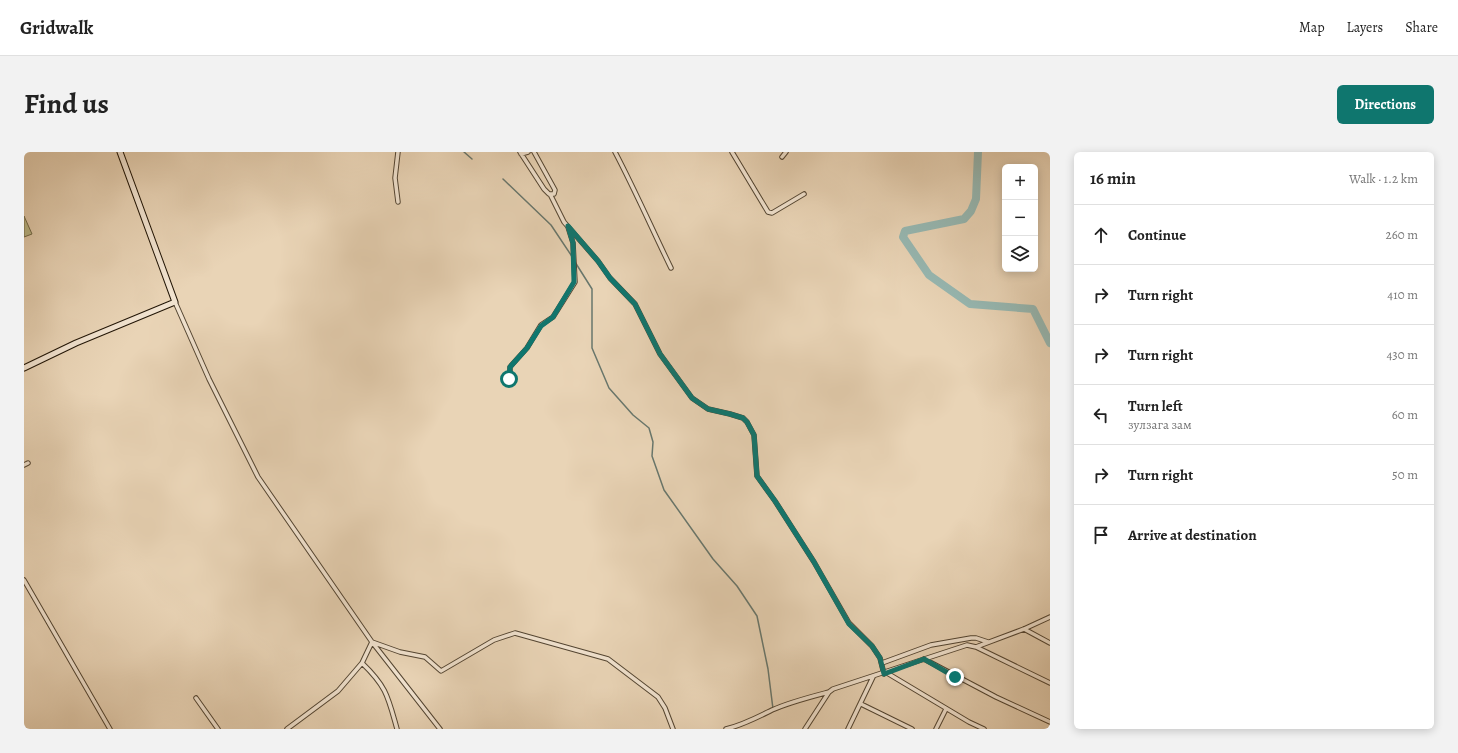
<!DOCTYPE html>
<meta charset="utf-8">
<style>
body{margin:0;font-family:Alegreya,serif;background:#f2f2f2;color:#222}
.controls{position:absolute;right:12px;top:12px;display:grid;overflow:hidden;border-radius:6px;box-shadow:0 2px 10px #0003}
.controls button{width:36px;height:36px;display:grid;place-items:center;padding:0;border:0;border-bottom:1px solid #e0e0e0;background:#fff;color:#222;font:20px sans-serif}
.stop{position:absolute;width:12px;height:12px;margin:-9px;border:3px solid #0f766e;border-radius:50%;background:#fff}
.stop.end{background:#0f766e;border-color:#fff;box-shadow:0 1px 4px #0008}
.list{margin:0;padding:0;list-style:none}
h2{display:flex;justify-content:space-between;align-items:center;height:52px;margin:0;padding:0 16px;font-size:17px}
h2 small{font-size:13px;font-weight:400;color:#767676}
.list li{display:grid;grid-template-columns:26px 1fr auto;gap:12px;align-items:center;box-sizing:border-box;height:60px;padding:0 16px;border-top:1px solid #e0e0e0}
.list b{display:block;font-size:15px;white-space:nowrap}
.list p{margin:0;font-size:13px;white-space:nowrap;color:#767676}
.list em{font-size:13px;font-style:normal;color:#767676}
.icon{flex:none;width:22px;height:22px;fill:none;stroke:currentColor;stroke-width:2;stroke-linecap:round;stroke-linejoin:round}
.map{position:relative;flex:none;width:1026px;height:577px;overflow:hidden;border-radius:6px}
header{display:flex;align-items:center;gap:24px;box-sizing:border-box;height:56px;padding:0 20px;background:#fff;border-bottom:1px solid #e0e0e0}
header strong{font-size:19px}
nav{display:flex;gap:22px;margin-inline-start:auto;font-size:14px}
.intro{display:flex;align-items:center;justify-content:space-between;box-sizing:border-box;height:96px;padding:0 24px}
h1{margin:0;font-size:28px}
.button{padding:10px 18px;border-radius:6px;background:#0f766e;color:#fff;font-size:14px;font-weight:700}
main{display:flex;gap:24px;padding:0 24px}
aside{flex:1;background:#fff;border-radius:6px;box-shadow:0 2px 10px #0003}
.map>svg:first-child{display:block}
.green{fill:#bcbb8a;stroke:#6e6848}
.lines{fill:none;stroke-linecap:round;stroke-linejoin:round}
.stream{stroke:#68776d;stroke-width:1.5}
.river{stroke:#97b8b2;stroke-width:8}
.street-casing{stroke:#534532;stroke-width:5.5}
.secondary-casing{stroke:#211506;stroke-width:7}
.street{stroke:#f1e3d0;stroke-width:3.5}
.secondary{stroke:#f1e3d0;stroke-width:5}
.route{stroke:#0f766e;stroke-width:5}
</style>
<header>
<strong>Gridwalk</strong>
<nav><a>Map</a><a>Layers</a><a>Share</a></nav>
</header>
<div class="intro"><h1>Find us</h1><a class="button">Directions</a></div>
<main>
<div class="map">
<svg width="1026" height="577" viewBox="0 0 1026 577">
<rect width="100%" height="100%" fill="#e9d4b6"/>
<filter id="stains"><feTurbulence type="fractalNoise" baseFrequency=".005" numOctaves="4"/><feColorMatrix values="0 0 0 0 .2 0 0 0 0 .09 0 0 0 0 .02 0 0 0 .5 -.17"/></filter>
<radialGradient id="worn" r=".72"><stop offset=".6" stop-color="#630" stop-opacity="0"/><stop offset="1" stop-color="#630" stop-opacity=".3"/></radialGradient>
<path class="green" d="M0,64L8,82L0,85Z"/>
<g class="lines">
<path class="stream" d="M440,0L448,7
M479,27L527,73L549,106
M551,110L568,137V196L585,236L609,263L625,276L629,290L628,304L640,338L689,407L713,434L733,464L744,517L749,557"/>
<path class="river" d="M954,0L952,47L947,59L940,67L881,79L879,85L905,123L946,152L1009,157L1026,191"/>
<g class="street-casing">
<path id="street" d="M496,0L520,37L525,42H530L531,38L510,0
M591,0C611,38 628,77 647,116
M708,0L744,60L748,61L780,42
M497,2L504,0
M758,5L762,0
M526,42L540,70L574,109L586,126L611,152L636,202L668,246L684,257L706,262L719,266L723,270L730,283L733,324L751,349L790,410L825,471L848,494L856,506L860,522
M374,50L371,26L374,0
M151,150L185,227L234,325L348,490L416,577
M486,232V215L503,196L517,173L529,165L551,130L549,91L544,75
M0,313L4,311
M0,428L86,577
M1000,477L1026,491
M348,490L376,500L401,505L417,519L470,488L491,481L584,507L634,545L641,556L649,577
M348,490L338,511C363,535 364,545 373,577
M952,495L1026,531
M900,507L972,545L1026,570
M858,511L907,493L947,486H952L964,490
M863,521L945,570L960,577
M172,546L194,577
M837,552L888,577
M263,577L314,539L338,511
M702,577C719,573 732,566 748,558C766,550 786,545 805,540
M781,577L805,540L809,537L943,493L952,495L1000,477L1026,465
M824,577L849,525
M912,577L922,557"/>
</g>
<g class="secondary-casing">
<path id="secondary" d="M0,216L52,191L151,150L96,0"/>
</g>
<use href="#street" class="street"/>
<use href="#secondary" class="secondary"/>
</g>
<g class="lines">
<path class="route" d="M485,227L486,215L503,196L517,174L529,165L550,130L549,91L544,74L574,109L586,126L611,152L636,202L668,246L684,257L706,262L719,266L723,270L730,283L733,324L751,349L790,410L825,472L848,494L856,506L860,522L900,507L931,525"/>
</g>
<rect width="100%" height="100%" filter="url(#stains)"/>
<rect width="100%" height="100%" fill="url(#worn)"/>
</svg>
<div class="controls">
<button>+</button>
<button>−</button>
<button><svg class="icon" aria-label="layers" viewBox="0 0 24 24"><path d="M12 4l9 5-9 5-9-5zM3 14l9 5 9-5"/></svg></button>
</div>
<div class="stop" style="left:485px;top:227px"></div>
<div class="stop end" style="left:931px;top:525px"></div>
</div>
<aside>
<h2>16 min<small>Walk · 1.2 km</small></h2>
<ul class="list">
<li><svg class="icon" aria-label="ahead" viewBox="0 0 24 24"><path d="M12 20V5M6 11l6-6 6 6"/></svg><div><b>Continue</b></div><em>260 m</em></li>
<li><svg class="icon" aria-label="right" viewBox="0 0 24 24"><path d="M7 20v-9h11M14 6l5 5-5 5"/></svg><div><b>Turn right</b></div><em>410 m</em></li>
<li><svg class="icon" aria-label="right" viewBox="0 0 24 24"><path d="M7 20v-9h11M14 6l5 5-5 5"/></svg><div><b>Turn right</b></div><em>430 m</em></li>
<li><svg class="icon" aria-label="left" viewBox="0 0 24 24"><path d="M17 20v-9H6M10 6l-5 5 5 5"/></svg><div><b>Turn left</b><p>зулзага зам</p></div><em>60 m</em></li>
<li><svg class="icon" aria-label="right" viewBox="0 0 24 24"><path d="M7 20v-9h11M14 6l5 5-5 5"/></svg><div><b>Turn right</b></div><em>50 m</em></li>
<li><svg class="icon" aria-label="arrive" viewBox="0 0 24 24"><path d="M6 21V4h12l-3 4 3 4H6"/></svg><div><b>Arrive at destination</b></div></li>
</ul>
</aside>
</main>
